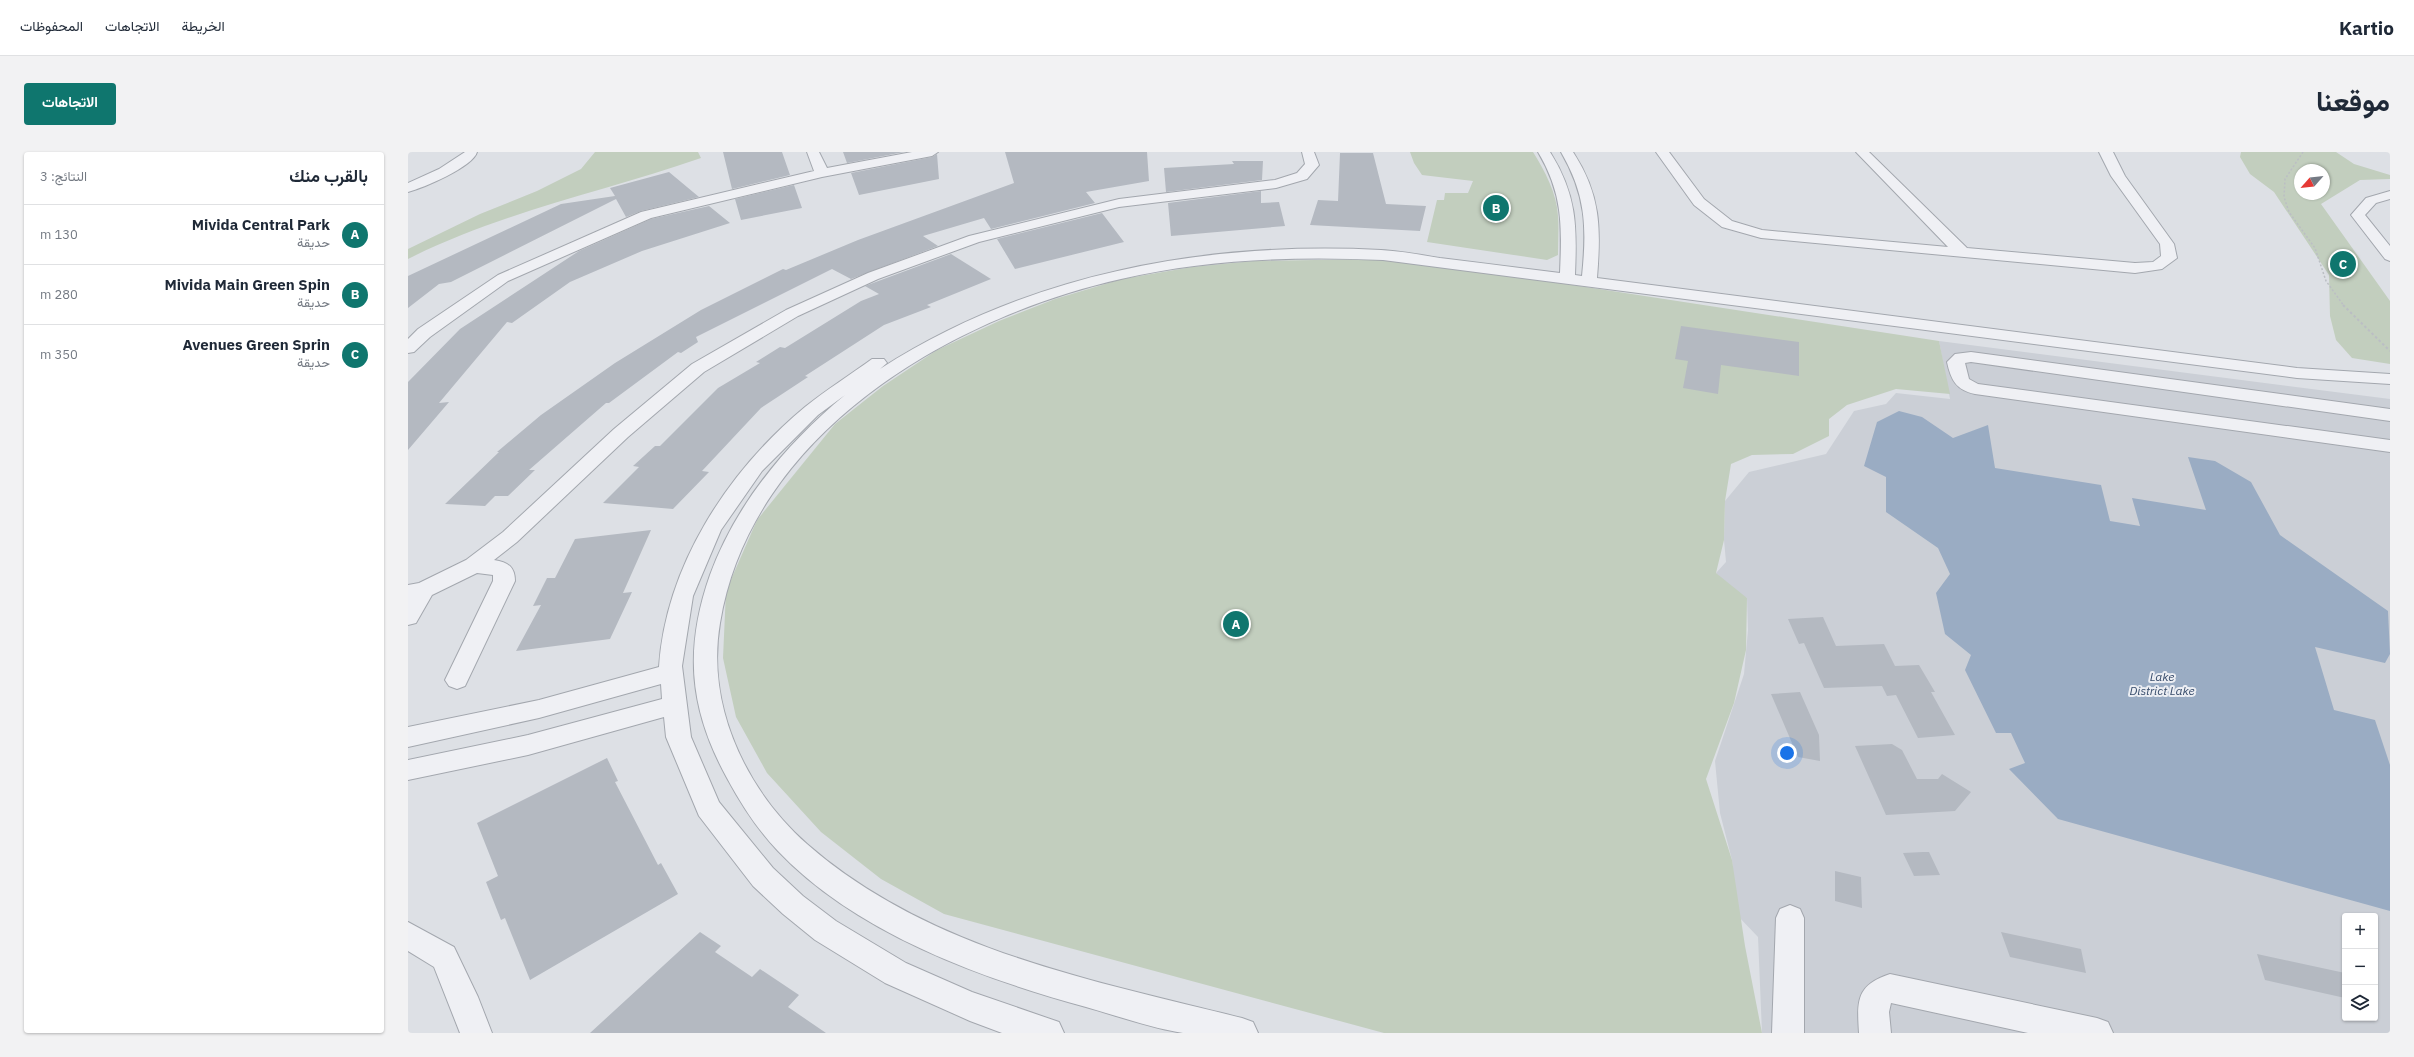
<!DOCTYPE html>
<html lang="ar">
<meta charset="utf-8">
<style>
body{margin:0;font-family:"IBM Plex Sans",Vazirmatn,sans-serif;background:#f2f2f3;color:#1f2937;direction:rtl}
.controls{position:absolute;right:12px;bottom:12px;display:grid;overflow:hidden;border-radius:4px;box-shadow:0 1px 3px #0004}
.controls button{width:36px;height:36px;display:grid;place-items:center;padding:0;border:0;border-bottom:1px solid #e0e1e3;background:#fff;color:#1f2937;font:20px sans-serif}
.compass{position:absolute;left:1886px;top:12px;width:36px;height:36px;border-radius:50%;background:#fff;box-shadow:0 1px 3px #0004;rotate:243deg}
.you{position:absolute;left:1379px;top:601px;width:14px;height:14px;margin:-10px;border:3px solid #fff;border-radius:50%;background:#1a73e8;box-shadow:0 0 0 6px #1a73e833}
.badge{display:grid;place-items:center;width:26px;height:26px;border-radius:50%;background:#0f766e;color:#fff;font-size:13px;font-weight:700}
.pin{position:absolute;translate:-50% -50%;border:2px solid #fff;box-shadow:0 1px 4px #0006}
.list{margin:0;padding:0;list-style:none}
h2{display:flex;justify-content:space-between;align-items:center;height:52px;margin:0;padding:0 16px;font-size:17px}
h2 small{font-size:13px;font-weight:400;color:#747a83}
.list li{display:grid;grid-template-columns:26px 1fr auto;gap:12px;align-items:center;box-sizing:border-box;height:60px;padding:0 16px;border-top:1px solid #e0e1e3}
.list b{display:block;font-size:15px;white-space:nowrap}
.list p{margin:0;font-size:13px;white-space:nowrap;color:#747a83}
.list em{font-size:13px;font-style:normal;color:#747a83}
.icon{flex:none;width:22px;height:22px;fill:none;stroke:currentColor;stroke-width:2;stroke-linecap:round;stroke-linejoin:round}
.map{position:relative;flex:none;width:1982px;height:881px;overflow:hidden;direction:ltr;border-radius:4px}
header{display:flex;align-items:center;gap:24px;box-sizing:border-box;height:56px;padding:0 20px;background:#fff;border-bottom:1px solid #e0e1e3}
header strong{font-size:19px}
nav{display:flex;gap:22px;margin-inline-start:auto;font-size:14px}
.intro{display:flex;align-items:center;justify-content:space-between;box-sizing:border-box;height:96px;padding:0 24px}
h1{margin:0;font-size:28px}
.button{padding:10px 18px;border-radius:4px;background:#0f766e;color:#fff;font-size:14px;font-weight:700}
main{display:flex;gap:24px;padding:0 24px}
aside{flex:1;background:#fff;border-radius:4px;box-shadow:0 1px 3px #0004}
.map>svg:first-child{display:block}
.built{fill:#cbcfd6;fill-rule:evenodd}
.green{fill:#c2cebe;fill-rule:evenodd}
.water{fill:#9aacc3}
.building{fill:#b4b9c1}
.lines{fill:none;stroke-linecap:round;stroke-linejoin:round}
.minor-casing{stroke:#a3a7ae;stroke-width:2}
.path-far1{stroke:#bbbec4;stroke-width:1.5;stroke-dasharray:2 2;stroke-linecap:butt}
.path{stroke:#bbbec4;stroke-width:2;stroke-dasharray:2.5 2.5;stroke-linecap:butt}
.minor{fill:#eff0f4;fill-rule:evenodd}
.labels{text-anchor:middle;stroke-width:4;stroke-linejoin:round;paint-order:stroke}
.water-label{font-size:12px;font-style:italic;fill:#364b6a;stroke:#eceef3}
</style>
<header>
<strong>Kartio</strong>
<nav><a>الخريطة</a><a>الاتجاهات</a><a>المحفوظات</a></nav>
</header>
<div class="intro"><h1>موقعنا</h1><a class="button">الاتجاهات</a></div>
<main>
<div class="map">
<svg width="1982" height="881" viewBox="0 0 1982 881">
<rect width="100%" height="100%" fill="#dde0e5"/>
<path class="built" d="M1531,189L1982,247V881H1354L1350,785L1329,763L1324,708L1312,661L1307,609L1336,522L1340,478L1339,446L1325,440L1308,421L1318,410L1316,388L1317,349L1341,320L1418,302L1446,259L1478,252L1488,241L1542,247ZM1937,764H1967V866H1937Z"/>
<path class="green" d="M187,0H290L293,6C195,40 93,60 0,107V97L72,62L129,39L173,17Z
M1002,0H1125C1137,19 1149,42 1150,64C1151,77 1150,90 1150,103L1139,108L1019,90L1029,48H1036L1037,41H1060L1065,29L1014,23L1006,11Z
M1833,0H1928L1946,12L1982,23V27L1952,28L1913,52L1982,149V212L1944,206L1928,188L1922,164L1921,123L1866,40L1842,22L1832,5ZM1892,18H1916V42H1892Z
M968,107L1080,120L1531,189L1542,242L1488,237L1439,253L1421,267V284L1385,302L1344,303L1323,312L1317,349L1316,388L1308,421L1339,446L1338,498L1326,551L1298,627L1324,708L1337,794L1354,881H976L536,762L473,727L413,680L359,621L328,565L315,506L318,439L349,368L427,272L475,234L529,198L591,169L647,147L714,127L784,115L845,109Z"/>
<path class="water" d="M1491,259L1514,265L1545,286L1580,273L1587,316L1693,333L1702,369L1732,374L1724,346L1798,358L1780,305L1807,309L1843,330L1872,383L1980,459L1982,502L1977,511L1907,495L1926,558L1967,568L1982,613V759L1650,667L1601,617L1617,611L1603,581H1588L1557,518L1563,503L1537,482L1528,441L1542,422L1530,396L1478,360V325L1456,314L1469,270Z"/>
<path class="building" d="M315,0H374L382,23L324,37Z
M435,0H496L439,11Z
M597,0H739L741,29L678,40L687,51L583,77L576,66L515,84L530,94L443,127L424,117L288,185L290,190L273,201L270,200L201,251H198L121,318H127L100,344H87L77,354L37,352L91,300H89L133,263L207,211L293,158L375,117L378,118L450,88L606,31Z
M932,1H965L978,52L1018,54L1012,79L902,73L910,48L930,49Z
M529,2L531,27L451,43L443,21L524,5Z
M824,9H855L854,28L758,40L756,16L826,12Z
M261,20L291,45L233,59L218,65L208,47L43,130L31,132L0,156V124L153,52L207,44L202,36Z
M386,33L394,56L333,68L327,47Z
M853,39V51L871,50L877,74L763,84L760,51Z
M301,54L322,71L234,99L162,130L104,171L99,170L31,251L41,250L0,298V230L52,177L171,99L243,67Z
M694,61L716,90L607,117L589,87Z
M543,102L583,127L519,153L523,155L476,173L397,224L400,225L353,256L294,319L301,320L265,357L195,351L231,315L225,314L247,294H252L310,236L352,211L348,210L372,195L377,196L453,149L471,142L457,134Z
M1273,174L1391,190V224L1313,213L1310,242L1275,236L1280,209L1267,207Z
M243,378L215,441L224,440L202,487L108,499L133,453L125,454L139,426H147L167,387Z
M1415,465L1428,494L1476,492L1487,514L1511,513L1527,540H1523L1547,583L1510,586L1488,543L1479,544L1474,534L1416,536L1396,491L1391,492L1380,467Z
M1392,540L1411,583L1412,609L1390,605L1363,542Z
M1484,592L1494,598L1509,627H1530L1534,622L1563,640L1547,659L1478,663L1447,594Z
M199,606L210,629L207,630L250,713L253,711L270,742L122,828L97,766L93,768L78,730L90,724L69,671Z
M1515,700H1521L1532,723L1506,724L1495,701Z
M1427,719L1453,725L1454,756L1427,749Z
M292,780L313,794L307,800L344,825L352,817L391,843L380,855L418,881H182Z
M1593,780L1673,797L1678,821L1602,805Z
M1849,802L1937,821V846L1857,828Z"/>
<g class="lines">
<g class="minor-casing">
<path id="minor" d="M57,0H69C65,15 15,36 0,40V31L31,17Z
M399,0H411L419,16L504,0H530L524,4L414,25L243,66L100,129L22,185L6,200L0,201V187L10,177L90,123L233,60L406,19Z
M894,0H906L911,13L899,27L868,36L711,55L571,90L470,127L390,164L296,220L220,285L109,390L86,408C100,410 107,415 107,429L57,534L49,537L41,534L37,528L85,429V423L69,421L24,443L8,471L0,473V433L11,431L58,408L95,380L206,277L284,212L378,158L460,121L561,84L711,47L867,28L889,21L897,12Z
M1130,0H1142C1169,43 1169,74 1167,123L1174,124C1179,75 1178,43 1153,0H1165C1193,43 1193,76 1189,126L1889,216L1982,222V232L1889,226L975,108C887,104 799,107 713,127C541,166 343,282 312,471C298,553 337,637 399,692C520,798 683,828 834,866L845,870L850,881C826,881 799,881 775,881C743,876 710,864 678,855C572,826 448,781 370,699C349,677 333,652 319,626C281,557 276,497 302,423C328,352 379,291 437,243L410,263L354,319L313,378L285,444L274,514L283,585L311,650L365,716L395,744L428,769L498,811L564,840L651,870L656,881H594L562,869L477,831L407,788L375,762L345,734L291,664L258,585L256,565L120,603L0,628V608L120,583L254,547L253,532L131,566L0,595V575L131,548L251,515C258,413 320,319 397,255C418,238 442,223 464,207H476L479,211L472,217C621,121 798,89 973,98C993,99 1013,103 1032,106C1072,111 1112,116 1152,121C1154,73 1155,42 1130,0Z
M1248,0H1261L1296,47L1324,69L1354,78L1540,95L1448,0H1461L1559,96L1727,111L1745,110L1753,104L1752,92L1703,24L1691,0H1705L1717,24L1766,92L1769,106L1754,117L1727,121L1353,86L1314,75L1286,53Z
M1982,39V47L1968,51L1957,63L1982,94V109L1977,107L1943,63L1958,46Z
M1563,200L1982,257V269L1563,210L1557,211L1561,227L1570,232L1982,288V300L1567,242C1548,238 1543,228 1539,210L1547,202Z
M1382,753L1392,757L1396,766V881H1364L1368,766L1372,757Z
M0,770L46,795L70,845L84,881H52L26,815L0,799Z
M1482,822L1689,866L1700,870L1705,881H1620L1483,851L1481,860L1483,881H1451C1449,849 1448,833 1482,822Z"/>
</g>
<path class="path-far1" d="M1895,0L1877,27L1876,45L1881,60L1907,96L1918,129L1936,154"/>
<path class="path" d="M1935,153L1982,199"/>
<use href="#minor" class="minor"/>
</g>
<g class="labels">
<g class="water-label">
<text x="1754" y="529">Lake<tspan x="1754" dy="14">District Lake</tspan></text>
</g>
</g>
</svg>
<div class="controls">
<button>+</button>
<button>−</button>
<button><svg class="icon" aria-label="layers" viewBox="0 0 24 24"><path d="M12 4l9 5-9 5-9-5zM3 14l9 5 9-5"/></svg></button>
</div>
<svg class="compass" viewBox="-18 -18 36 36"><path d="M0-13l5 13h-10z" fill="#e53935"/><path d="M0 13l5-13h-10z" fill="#747a83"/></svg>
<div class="you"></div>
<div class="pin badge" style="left:828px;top:472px">A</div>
<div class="pin badge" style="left:1088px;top:56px">B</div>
<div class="pin badge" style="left:1935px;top:112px">C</div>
</div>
<aside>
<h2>بالقرب منك<small>النتائج: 3</small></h2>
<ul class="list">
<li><span class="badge">A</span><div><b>Mivida Central Park</b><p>حديقة</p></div><em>130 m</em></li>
<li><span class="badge">B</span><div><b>Mivida Main Green Spin</b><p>حديقة</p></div><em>280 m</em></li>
<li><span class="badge">C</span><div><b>Avenues Green Sprin</b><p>حديقة</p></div><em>350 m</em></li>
</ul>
</aside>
</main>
